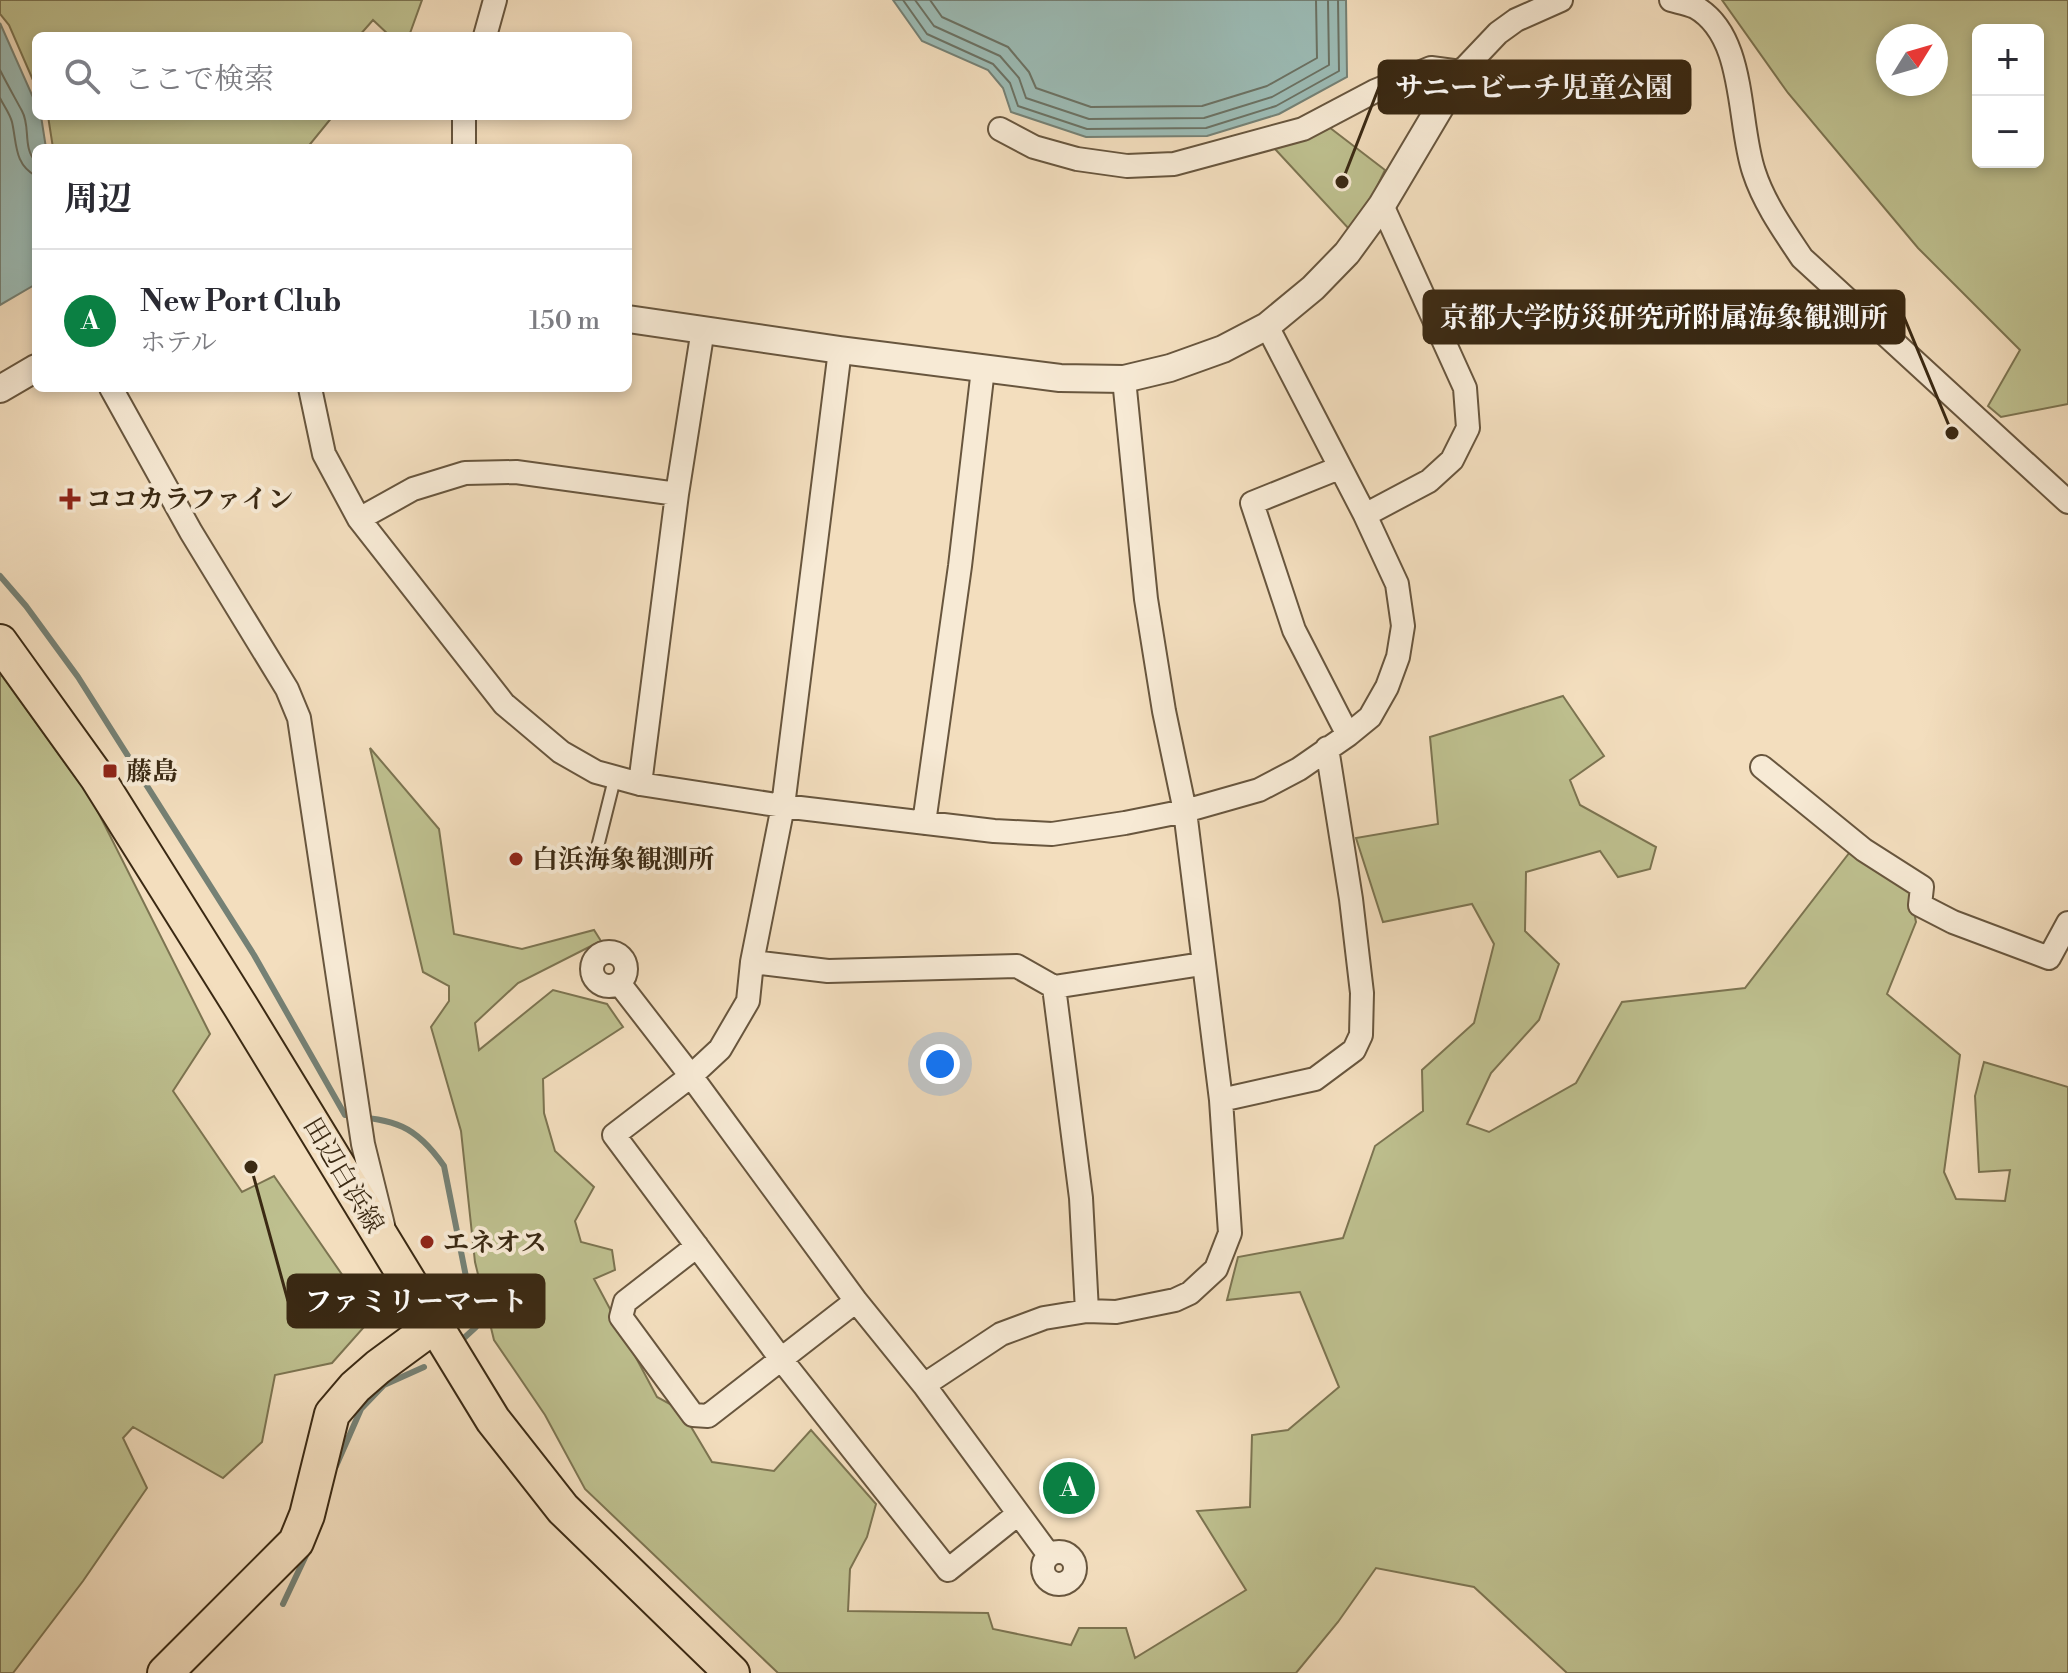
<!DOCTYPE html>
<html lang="ja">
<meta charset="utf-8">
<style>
body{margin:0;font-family:"Libre Bodoni","Noto Serif JP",serif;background:#f7f7f7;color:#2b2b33}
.controls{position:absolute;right:24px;top:24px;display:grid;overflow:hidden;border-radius:12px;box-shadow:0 4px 12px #0003}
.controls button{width:72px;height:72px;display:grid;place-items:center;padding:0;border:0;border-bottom:2px solid #e1e1e2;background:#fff;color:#2b2b33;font:40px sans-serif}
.compass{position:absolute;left:1876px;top:24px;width:72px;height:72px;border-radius:50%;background:#fff;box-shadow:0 4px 12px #0003;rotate:53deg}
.you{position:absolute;left:940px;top:1064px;width:28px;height:28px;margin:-20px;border:6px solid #fff;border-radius:50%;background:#1a73e8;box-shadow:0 0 0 12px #1a73e833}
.badge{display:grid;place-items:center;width:52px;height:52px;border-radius:50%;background:#0b8043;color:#fff;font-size:26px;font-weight:700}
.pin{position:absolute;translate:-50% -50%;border:4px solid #fff;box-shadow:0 2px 8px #0006}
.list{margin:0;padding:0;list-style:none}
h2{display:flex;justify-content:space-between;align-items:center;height:104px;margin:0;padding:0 32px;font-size:34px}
h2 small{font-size:26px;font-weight:400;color:#7c7c81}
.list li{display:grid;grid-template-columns:52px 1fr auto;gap:24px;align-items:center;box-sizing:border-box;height:144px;padding:0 32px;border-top:2px solid #e1e1e2}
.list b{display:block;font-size:30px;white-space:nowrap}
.list p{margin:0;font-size:26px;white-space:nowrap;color:#7c7c81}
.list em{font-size:26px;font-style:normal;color:#7c7c81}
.icon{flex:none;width:44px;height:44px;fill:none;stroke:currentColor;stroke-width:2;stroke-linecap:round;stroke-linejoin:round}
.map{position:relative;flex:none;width:2068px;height:1673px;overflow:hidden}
.search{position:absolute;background:#fff;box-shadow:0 4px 12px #0003;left:32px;top:32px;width:600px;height:88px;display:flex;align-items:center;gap:20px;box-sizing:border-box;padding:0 28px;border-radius:12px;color:#7c7c81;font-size:30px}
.panel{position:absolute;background:#fff;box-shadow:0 4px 12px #0003;left:32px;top:144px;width:600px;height:248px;border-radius:12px}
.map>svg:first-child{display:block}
.green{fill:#bec08f;stroke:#7c7451;stroke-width:2;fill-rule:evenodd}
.water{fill:#9cbcb6;stroke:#758175;stroke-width:2}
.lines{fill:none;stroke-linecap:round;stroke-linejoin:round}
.shore{stroke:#6b7264;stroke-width:2}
.stream{stroke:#758175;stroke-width:6}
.service-casing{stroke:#68563e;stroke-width:15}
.minor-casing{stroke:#68563e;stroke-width:26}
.tertiary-casing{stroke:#68563e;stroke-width:30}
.primary-casing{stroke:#3a2913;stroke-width:38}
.service{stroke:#f7ead5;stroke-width:11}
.minor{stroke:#f7ead5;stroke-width:22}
.tertiary{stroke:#f7ead5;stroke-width:26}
.primary{stroke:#f3debe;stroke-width:34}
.poi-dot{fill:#8f2418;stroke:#f7ead5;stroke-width:3}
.labels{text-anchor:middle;stroke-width:8;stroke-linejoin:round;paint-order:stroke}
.poi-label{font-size:26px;font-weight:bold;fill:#3a2913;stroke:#f7ead5;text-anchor:start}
.street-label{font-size:26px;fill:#3a2913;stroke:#f7ead5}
.leader{fill:none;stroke:#3a2913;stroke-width:3}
.callout-dot{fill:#3a2913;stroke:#f7ead5;stroke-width:3}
.callout{fill:#3a2913;stroke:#3a2913;stroke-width:3}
.callout-label{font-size:28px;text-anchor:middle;font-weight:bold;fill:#fff}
</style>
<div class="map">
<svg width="2068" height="1673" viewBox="0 0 2068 1673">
<rect width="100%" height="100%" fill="#f3debe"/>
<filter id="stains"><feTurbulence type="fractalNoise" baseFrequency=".0025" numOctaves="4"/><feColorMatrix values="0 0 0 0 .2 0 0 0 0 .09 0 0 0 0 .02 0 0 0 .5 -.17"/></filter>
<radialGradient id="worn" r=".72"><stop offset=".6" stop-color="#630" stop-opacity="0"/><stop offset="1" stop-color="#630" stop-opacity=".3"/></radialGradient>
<path class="green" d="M0,0H422L409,36H390L373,20L359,36H36V87L9,25L0,14Z
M1722,0H2068V404L2001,417L1988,406L2020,350L1918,248L1788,93ZM2038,30V162H1978V30ZM1888,36H1936V84H1888Z
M48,116H333L307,148H53Z
M1325,124L1385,170L1373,195L1349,229L1275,149Z
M0,673L92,800L210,1034L173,1091L242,1192L274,1176L372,1318L332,1363L275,1375L262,1442L223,1478L133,1427L123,1438L147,1488L83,1581L13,1673H0Z
M1563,696L1604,756L1570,780L1580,805L1656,847L1650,869L1618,877L1600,851L1526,872L1525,931L1559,964L1539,1020L1491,1073L1467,1124L1489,1132L1576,1083L1622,1002L1745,988L1853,848L1918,889L1913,907L1916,922L1887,994L1960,1055L1944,1172L1956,1199L2005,1201L2010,1170L1979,1172L1975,1096L1984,1062L2068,1087V1673H1567L1474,1587L1376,1568L1338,1622L1296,1673H778L585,1489L545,1415L494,1340L475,1262L461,1131L431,1027L449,1001V986L423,972L370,748L439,829L454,934L522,949L594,930L601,941L518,983L475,1023L479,1050L553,990L607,1004L623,1027L543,1079L544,1113L555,1151L594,1187L575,1221L581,1242L612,1250L615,1270L594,1279L657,1397L681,1410L712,1462L774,1471L811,1430L876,1504L867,1537L850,1569L848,1611L988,1613L993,1629L1071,1645L1079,1628H1126L1135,1658L1246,1590L1197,1511L1250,1507L1252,1435L1288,1430L1339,1387L1300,1292L1227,1300L1238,1257L1343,1238L1375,1146L1423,1111L1422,1070L1474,1023L1494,944L1472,904L1383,922L1356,838L1438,824L1430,737Z"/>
<path class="water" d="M893,0H1346L1347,77L1279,114L1207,136L1086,137L1011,112L1003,88L988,70L922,41Z
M0,23L36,104V116H41L46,148H36V284L0,305Z"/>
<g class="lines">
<path class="shore" d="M903,0L927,34L993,64L1010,83L1018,106L1087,129L1206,128L1276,106L1339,71L1338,0
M915,0L934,26L1000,56L1019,78L1026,98L1089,119L1204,118L1272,97L1329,65L1328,0
M930,0L942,17L1008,47L1029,72L1036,88L1091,107L1202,106L1267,86L1317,58L1316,0
M0,70C7,84 15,98 22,111C31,127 22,147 36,162
M0,98C4,106 10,114 12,122C17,144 14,164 36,176"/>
<path class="stream" d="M0,576L26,606L78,677L254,955L345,1115C395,1121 414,1123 444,1166L476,1327L464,1338
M336,1466L361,1409L384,1385L424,1367
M283,1604L309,1549"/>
<g class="service-casing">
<path id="service" d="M598,845L615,777"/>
</g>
<g class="minor-casing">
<path id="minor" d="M1671,0C1678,2 1688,4 1695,7C1747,36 1737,123 1754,172C1764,203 1784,231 1802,258L2068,502
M485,36L495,0
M1000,129L1034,147L1077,159L1127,166L1174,164L1303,129L1375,91L1431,68L1461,72L1498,33L1516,20L1561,0
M464,148V116
M840,350L783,806L752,962L748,1001L720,1049L691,1076L614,1135L781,1359L948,1570L1018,1514
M111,388L191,532L287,689L299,718L363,1144L383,1225
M310,388L324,454L359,519L504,704L561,752L596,772L640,784L783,806L994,831L1052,834L1125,823L1185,811L1259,790L1299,769L1348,735L1370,717L1387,687L1398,657L1403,626L1397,584L1365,515L1267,326
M1339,468L1252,503L1294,630L1348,735
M1365,515L1429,481L1452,460L1468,428L1465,388L1382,205
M359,519L413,489L465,473L516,472L677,494
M1762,767L1864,850L1922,887L1920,905L1953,922L2049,958L2068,923
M640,784L677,494L703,329
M924,823L960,566L983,369
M592 969a17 17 0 1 1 34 0a17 17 0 1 1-34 0Z
M752,962L828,971L1017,966L1054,987L1202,964
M619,983L691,1076L856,1301L924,1385L1049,1555
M1054,987L1081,1198L1087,1311
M1221,1100L1315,1079L1354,1050L1361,1035L1362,993L1351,899L1327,748
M697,1246L625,1302L621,1317L693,1415L708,1416L856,1301
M924,1385L1001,1334L1044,1318L1087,1311L1116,1312L1175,1300L1190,1293L1216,1269L1230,1233L1221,1100L1185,811L1164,711L1146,599L1124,379
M1043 1568a16 16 0 1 1 32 0a16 16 0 1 1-32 0Z"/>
</g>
<g class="tertiary-casing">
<path id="tertiary" d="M628,319L840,350L1060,378L1124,379L1170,368L1223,349L1267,326L1313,288L1347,253L1382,205L1461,72
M0,389L36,368"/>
</g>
<g class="primary-casing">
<path id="primary" d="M0,642L97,777L241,1007L493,1420L563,1509L732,1673
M165,1673L296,1542L307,1515L332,1414L355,1387L378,1367L435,1325"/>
</g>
<use href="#service" class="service"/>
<use href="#minor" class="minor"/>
<use href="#tertiary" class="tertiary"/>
<use href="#primary" class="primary"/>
</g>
<g class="poi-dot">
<path d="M66 487h8v8h8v8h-8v8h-8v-8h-8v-8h8z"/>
<rect x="102" y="763" width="16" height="16" rx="4"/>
<circle cx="516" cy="859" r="8"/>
<circle cx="427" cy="1242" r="8"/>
</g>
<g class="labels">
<g class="poi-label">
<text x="86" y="508">ココカラファイン</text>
<text x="126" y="780">藤島</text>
<text x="532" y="868">白浜海象観測所</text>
<text x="443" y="1251">エネオス</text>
</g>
<g class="street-label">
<text transform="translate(344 1175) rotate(59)" y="9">田辺白浜線</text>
</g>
</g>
<path class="leader" d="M1342 182L1379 87M1952 433L1904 317M251 1167L288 1301"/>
<g class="callout-dot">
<circle cx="1342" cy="182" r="8"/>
<circle cx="1952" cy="433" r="8"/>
<circle cx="251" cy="1167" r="8"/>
</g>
<g class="callout">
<rect x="1379" y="61" width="311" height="52" rx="8"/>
<rect x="1424" y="291" width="480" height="52" rx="8"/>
<rect x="288" y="1275" width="256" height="52" rx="8"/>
</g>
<g class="callout-label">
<text x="1534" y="97">サニービーチ児童公園</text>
<text x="1664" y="327">京都大学防災研究所附属海象観測所</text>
<text x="416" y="1311">ファミリーマート</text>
</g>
<rect width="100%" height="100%" filter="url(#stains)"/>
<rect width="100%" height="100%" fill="url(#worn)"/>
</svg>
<div class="controls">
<button>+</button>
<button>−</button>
</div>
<svg class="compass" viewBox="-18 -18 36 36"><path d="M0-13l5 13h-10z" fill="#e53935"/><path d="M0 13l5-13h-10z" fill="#7c7c81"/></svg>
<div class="you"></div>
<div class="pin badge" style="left:1069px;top:1488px">A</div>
<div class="search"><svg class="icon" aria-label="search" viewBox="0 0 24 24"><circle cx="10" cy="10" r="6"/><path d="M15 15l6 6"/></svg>ここで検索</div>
<section class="panel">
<h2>周辺<small></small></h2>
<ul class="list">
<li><span class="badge">A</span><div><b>New Port Club</b><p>ホテル</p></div><em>150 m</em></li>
</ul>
</section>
</div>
